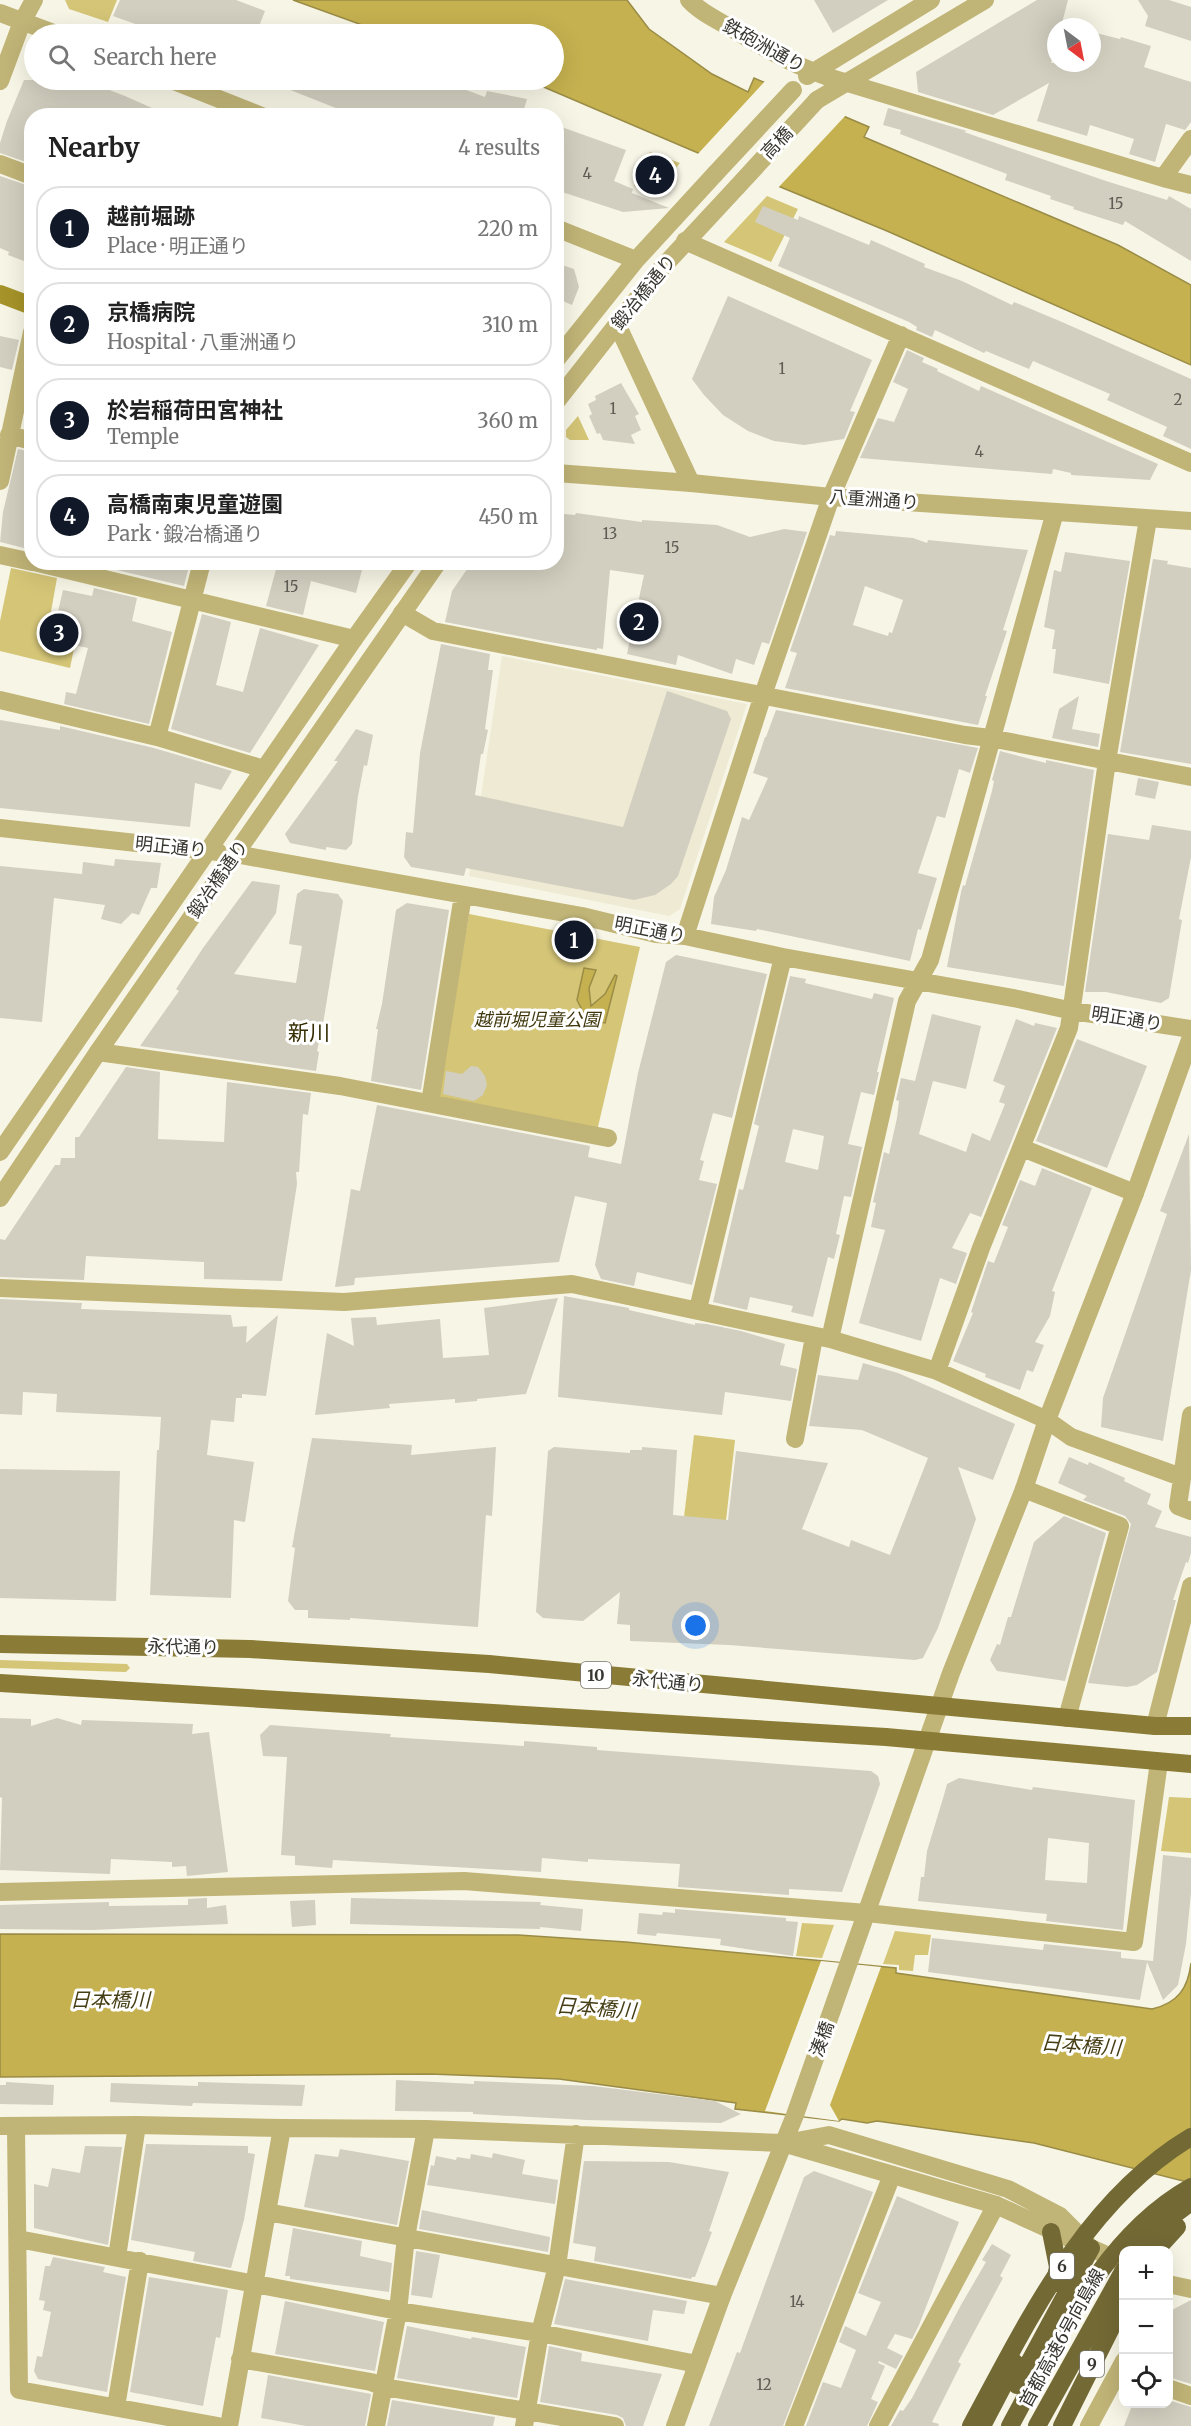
<!DOCTYPE html>
<meta charset="utf-8">
<style>
body{margin:0;font-family:Merriweather,"Noto Sans JP",serif;background:#f6f6f6;color:#222}
.controls{position:absolute;right:18px;bottom:18px;display:grid;overflow:hidden;border-radius:12px;box-shadow:0 6px 24px #0002}
.controls button{width:54px;height:54px;display:grid;place-items:center;padding:0;border:0;border-bottom:2px solid #e0e0e0;background:#fff;color:#222;font:30px sans-serif}
.compass{position:absolute;left:1047px;top:18px;width:54px;height:54px;border-radius:50%;background:#fff;box-shadow:0 6px 24px #0002;rotate:148deg}
.you{position:absolute;left:696px;top:1626px;width:21px;height:21px;margin:-15px;border:4px solid #fff;border-radius:50%;background:#1a73e8;box-shadow:0 0 0 9px #1a73e833}
.badge{display:grid;place-items:center;width:39px;height:39px;border-radius:50%;background:#111827;color:#fff;font-size:20px;font-weight:700}
.pin{position:absolute;translate:-50% -50%;border:3px solid #fff;box-shadow:0 2px 6px #0006}
.list{margin:0;padding:0;list-style:none}
h2{display:flex;justify-content:space-between;align-items:center;height:78px;margin:0;padding:0 24px;font-size:26px}
h2 small{font-size:20px;font-weight:400;color:#767676}
.list li{display:grid;grid-template-columns:39px 1fr auto;gap:18px;align-items:center;box-sizing:border-box;height:84px;margin:0 12px 12px;padding:0 12px;border:2px solid #e0e0e0;border-radius:24px}
.list b{display:block;font-size:22px;white-space:nowrap}
.list p{margin:0;font-size:20px;white-space:nowrap;color:#767676}
.list em{font-size:20px;font-style:normal;color:#767676}
.icon{flex:none;width:33px;height:33px;fill:none;stroke:currentColor;stroke-width:2;stroke-linecap:round;stroke-linejoin:round}
.map{position:relative;flex:none;width:1191px;height:2426px;overflow:hidden}
.search{position:absolute;background:#fff;box-shadow:0 6px 24px #0002;left:24px;top:24px;width:540px;height:66px;display:flex;align-items:center;gap:15px;box-sizing:border-box;padding:0 21px;border-radius:33px;color:#767676;font-size:22px}
.panel{position:absolute;background:#fff;box-shadow:0 6px 24px #0002;left:24px;top:108px;width:540px;height:462px;border-radius:24px}
.map>svg:first-child{display:block}
.built{fill:#eeead3}
.green{fill:#d4c577}
.water{fill:#c5b14f;stroke:#9a8c46;stroke-width:1.5}
.pier{fill:#f7f5e5}
.building{fill:#d2cfc0;fill-rule:evenodd}
.lines{fill:none;stroke-linecap:round;stroke-linejoin:round}
.minor{stroke:#c0b477;stroke-width:18}
.tertiary{stroke:#c0b477;stroke-width:18}
.secondary{stroke:#a69329;stroke-width:18}
.primary{stroke:#8a7c36;stroke-width:18}
.motorway{stroke:#736935;stroke-width:18}
.tertiary-bridge{stroke:#c0b477;stroke-width:18}
.motorway-bridge{stroke:#736935;stroke-width:18}
.labels{text-anchor:middle;stroke-width:6;stroke-linejoin:round;paint-order:stroke}
.number-label{font-size:15px;fill:#5e5c54}
.shield{fill:#fff;stroke:#73726e;stroke-width:1.5}
.shield-label{font-size:16px;font-weight:bold;fill:#373630}
.street-label{font-size:18px;fill:#373630;stroke:#fff}
.park-label{font-size:18px;font-style:italic;fill:#40380d;stroke:#fff}
.water-label{font-size:20px;font-style:italic;fill:#463e15;stroke:#fff}
.quarter-label{font-size:21px;fill:#352d02;stroke:#fff}
</style>
<div class="map">
<svg width="1191" height="2426" viewBox="0 0 1191 2426">
<rect width="100%" height="100%" fill="#f7f5e5"/>
<path class="built" d="M502,656L747,704L680,909L669,916L469,876Z"/>
<path class="green" d="M65,0H117L108,22L69,9Z
M650,152L680,163L654,194L634,186Z
M767,196L798,209L771,262L724,242Z
M578,416L589,440H570L566,437V430Z
M11,568L57,578L50,617L79,624L70,668L0,651V621Z
M469,914L640,947L597,1131L438,1097Z
M694,1435L735,1440L722,1556L680,1550Z
M0,1660L127,1664L130,1668L126,1672L0,1668Z
M1169,1797L1191,1798V1853L1161,1851Z
M802,1923L834,1925L822,1958L796,1956Z
M895,1931L931,1935L928,1955H915L913,1971L899,1970V1965L883,1964Z"/>
<path class="water" d="M293,0H627L649,29L712,74L748,92L754,78L869,127L864,137L1118,245L1191,285V365L887,231L691,150L539,85L519,80H554V34H387Z
M584,968L596,970L589,988L591,1006L605,994L615,975L617,976L605,1023L587,1020L577,1000Z
M0,1934L518,1935L626,1942L896,1968V1973L1152,2009C1178,2003 1188,1988 1191,1963V2183L1034,2143L877,2121L867,2123L842,2119L839,2121L735,2109L736,2103L559,2079L430,2074L0,2077Z"/>
<path class="pier" d="M766,80L847,114L777,189L696,156Z
M821,1961L881,1967L830,2105L839,2121L765,2111Z"/>
<path class="building" d="M120,0H236L265,11L256,34H163L113,16Z
M814,0H888L833,33Z
M1037,0H1068L1061,27H1056V44L1051,63H1092V32L1120,39L1121,37L1151,46L1144,67L1191,82V122L1185,130L1166,124L1155,162L1129,154L1134,139L1090,125L1087,136L1037,121L1049,83L993,115L918,92L916,72Z
M1138,0H1169L1191,7V41L1145,26L1148,16Z
M24,80H75L98,89L99,86L125,96L170,116H32V164L0,153V143L7,121Z
M265,80H440L485,97L487,91L527,99L522,116H356Z
M888,108L967,131L964,132L1106,181L1167,200L1169,196L1191,209V261L1125,221L1123,225L1073,209L1074,207L1050,199L1051,196L1005,180L1007,174L900,134L901,130L883,125Z
M556,125L626,150L614,181L633,189L632,193L669,208L623,212L556,190Z
M0,176L32,187V264L8,255L9,252L0,248Z
M763,206L798,220L799,216L869,245L871,240L925,264L924,267L962,281L1012,305L1014,302L1062,322L1191,379V449L1163,436L1167,427L1107,400L1110,394L1033,361L1029,369L986,351L984,353L935,330L932,337L916,330L917,327L909,322L778,266L790,238L755,222Z
M556,263L574,269L579,287L572,305L556,298Z
M728,296L872,360L850,411L855,412L844,439L804,445L774,441L748,431L723,415L704,395L692,379Z
M0,336L19,340L12,370L0,367Z
M907,350L924,358L922,362L938,369L937,371L979,391L981,386L1158,464L1150,480L1071,475V473L1053,469L1052,474L860,458L878,418L894,422L908,389L893,382Z
M621,383L639,414L635,416L641,430L631,435L635,444L603,440L600,433L597,434L589,416L592,414L588,404L596,400L595,396Z
M18,449L32,452V550L0,542L3,512Z
M576,513L642,522V520L717,525L750,537L784,529L807,532L769,644L762,642L754,665L736,659L732,674L678,655L676,665L627,654L644,575L610,570L603,649L597,648V650L544,641L445,622L452,591L472,562H556L558,547H561L564,514L575,515Z
M836,531L913,538L927,543L928,540L1028,550L1003,630L1007,631L985,696H987L978,725L785,688L797,653L790,651L830,535L835,536ZM865,586L903,600L892,633L889,632L888,636L853,625Z
M1065,552L1130,561L1109,684L1053,673L1056,649H1052L1055,630L1044,627L1054,570L1061,572Z
M1153,559L1168,561L1167,564L1191,568V764L1120,752Z
M101,562H190L184,586L100,566Z
M278,562H364L356,593L311,581L303,615L266,606Z
M94,588L137,598L132,621L172,632L149,724L64,704L66,692L76,694L88,648L41,638L46,617L56,620L63,590L92,596Z
M202,614L231,622L216,685L243,692L260,628L319,645L250,753L171,729Z
M441,644L490,654L488,670H493L485,729L488,730L483,754H481L475,795L623,827L667,691L727,711L731,719L678,876L671,884L655,895L634,900L466,868L464,876L411,867L404,857L406,832L413,833L420,753Z
M1079,696L1072,729L1100,734L1098,747L1052,738L1059,709Z
M776,710L978,748L970,773L959,769L945,818L937,816L918,873L937,878L921,930L918,929L910,961L757,929L756,931L711,924L714,897L726,870L742,817L749,820L768,778L753,773L765,737H766Z
M0,720L60,730V726L154,748L232,771L221,790L195,783L190,827L0,808Z
M356,729L373,735L367,766L364,765L358,796L352,844L346,850L326,847V850L290,843L285,834L338,761H334Z
M1000,751L1046,763V760L1094,770L1064,986L947,967L961,892L963,885L965,886L992,791L994,781L992,780Z
M1138,778L1159,782L1155,799L1135,795Z
M1152,825L1191,831V857L1179,919L1182,920L1169,998L1161,1003L1106,992H1085L1108,834L1149,840Z
M115,859L161,863L157,888H151L139,915L132,913L121,924L101,919L105,905L54,898L42,1022L0,1018V866L82,874L83,862L114,866Z
M252,881L280,885L276,913L234,974L296,983L302,946L289,944L297,894L304,889L338,894L343,901L323,1024L317,1051L319,1052L316,1071L140,1046L179,991L176,989L203,948Z
M407,903L449,910L421,1090L371,1081L378,1029H376L382,1004L396,910Z
M676,955L767,974L732,1118L713,1113L700,1160L704,1161L699,1180L717,1184L692,1285L637,1272L634,1286L601,1279L595,1265L607,1203L575,1196L559,1262L355,1278L354,1285L335,1287L351,1189L360,1191L377,1105L590,1146L588,1157L621,1164L638,1073L666,962Z
M790,976L806,979L805,983L872,999L874,993L894,998L877,1072H879L874,1095L861,1092L848,1144L862,1147L851,1197L844,1196L836,1234L840,1235L834,1259L828,1257L813,1317L791,1312L793,1306L750,1297L747,1310L713,1302L739,1189L743,1190L759,1126L754,1124ZM793,1129L824,1136L818,1170L785,1162Z
M932,1014L981,1026L966,1089L933,1081L919,1134L966,1152L972,1133L990,1141L1005,1104L999,1102L1005,1086L993,1081L1016,1019L1034,1026L1035,1023L1057,1028L981,1217L970,1213L952,1248L967,1253L956,1284L940,1278L921,1341L859,1323L885,1230L871,1227L876,1203L873,1202L884,1152L889,1154L897,1118L899,1101L896,1100L901,1078L915,1081Z
M1077,1039L1147,1066L1107,1168L1036,1141Z
M471,1066L478,1067L485,1076L487,1085L483,1095L474,1101L443,1094L446,1071L462,1074Z
M126,1067L160,1072L158,1139L224,1142L227,1082L311,1093L308,1115L303,1114L299,1172H296L297,1184L282,1281L204,1279V1262L86,1256L84,1280L0,1277V1239L5,1240L55,1165H60L61,1158H75V1137H79Z
M1189,1134L1191,1270L1163,1441L1101,1427L1103,1398L1167,1214L1160,1211Z
M1042,1168L1092,1188L1052,1291L1055,1292L1050,1316L1035,1342L1044,1345L1033,1372L1027,1370L1020,1390L985,1377L986,1374L953,1361L973,1313L971,1312L988,1261L994,1263L1008,1227L1002,1225L1020,1180L1035,1186Z
M564,1296L629,1308V1310L695,1325V1323L707,1324L741,1331L785,1344L780,1365L797,1369L791,1401L725,1392L722,1415L558,1397Z
M558,1298L526,1394L477,1399V1401L455,1403V1399L389,1404L390,1408L315,1415L327,1333L354,1346L351,1318L376,1317L377,1325L440,1319L443,1358L489,1355L484,1308Z
M0,1299L82,1303L81,1309L231,1315L233,1327L247,1326L246,1343L278,1315L266,1396L242,1394V1398H236L234,1422L211,1420L207,1455L254,1462L245,1522L234,1520L231,1598L150,1595L157,1450H159L161,1417L56,1412L57,1394L23,1392L22,1415L0,1414Z
M863,1363L898,1373L1015,1424L993,1480L958,1467L976,1519L938,1628L923,1658L915,1660L729,1645L630,1641V1625L617,1624L620,1592L583,1621L543,1618L536,1612L548,1451L554,1447L630,1453V1450H642V1447L677,1450L673,1515L728,1520L736,1451L828,1463L802,1529L849,1547L851,1540L890,1555L928,1458L862,1430L809,1426L818,1375L858,1380Z
M312,1438L412,1445L411,1455L496,1447L492,1516L486,1515L478,1627L350,1618V1620L308,1618V1610H295L288,1601L295,1548L292,1547Z
M1069,1457L1088,1465L1089,1462L1125,1478L1124,1481L1151,1494L1147,1504L1162,1511L1155,1527L1191,1537V1553L1188,1563L1186,1562L1173,1600H1176L1157,1672L1137,1685L1127,1687L1088,1683L1131,1524L1125,1516L1083,1500L1087,1496L1058,1483Z
M0,1469L120,1471L116,1601L0,1598Z
M1064,1516L1106,1533L1065,1681L997,1671L990,1660L997,1644L1000,1645L1008,1617H1011L1034,1542Z
M0,1718L31,1719V1726L57,1718L81,1725L82,1720L193,1724L192,1734L209,1732L228,1872L187,1876L186,1866L172,1867V1862L111,1859L110,1874L0,1870L2,1798L0,1797Z
M270,1725L391,1734L390,1737L524,1746V1741L597,1747V1750L871,1771L878,1776L880,1784L842,1892L789,1889V1895L678,1887L680,1864L588,1859V1862L542,1858L541,1872L333,1860L332,1868L295,1865V1856L281,1855L287,1757L263,1756L260,1735Z
M959,1778L1032,1790L1033,1787L1135,1800L1123,1930L1046,1921L1047,1914L918,1901L921,1877H924L927,1851L944,1795L947,1784ZM1048,1838L1089,1843L1087,1883L1045,1880Z
M1163,1855L1191,1858V1893L1186,1944L1178,1985L1163,2000L1147,1962L1140,2000L928,1972L932,1938L1043,1950L1044,1944L1121,1952V1958L1153,1961Z
M207,1898V1908L226,1905L228,1924L93,1930L0,1929V1905L109,1902V1906L188,1905V1899Z
M351,1898L541,1902L540,1905L583,1909L581,1931L540,1927V1929L350,1924Z
M315,1900L316,1925L292,1927L290,1901Z
M675,1909L786,1918V1921L798,1922L793,1956L720,1945L721,1939L657,1933L656,1936L637,1934L639,1913L662,1915L663,1912L675,1913Z
M396,2080L474,2084V2081L593,2086L715,2101L741,2114L721,2123L587,2120L473,2114V2112L395,2111Z
M6,2082L54,2085L53,2105L0,2104V2085H6Z
M198,2082L305,2085L302,2106L193,2103L192,2106L110,2102L111,2083L198,2086Z
M146,2144L248,2146V2153L255,2154L244,2220L231,2268L193,2261L195,2252L131,2240Z
M85,2146L122,2147L108,2245L34,2228V2184L48,2187L52,2168L80,2173Z
M340,2149L409,2161L397,2225L304,2207L315,2154L338,2157Z
M493,2153L525,2160L522,2174L558,2180L555,2204L427,2185L431,2165L434,2166L436,2156L456,2160L457,2157L470,2159L471,2154L492,2158Z
M584,2161L669,2162L729,2172L709,2231L712,2232L695,2277H692L691,2279L594,2261L596,2247L573,2243Z
M814,2171L873,2192L783,2426H709L737,2352L740,2353L804,2177Z
M897,2196L959,2222L919,2325L912,2339L895,2334L887,2348L903,2356L896,2369L879,2361L878,2363L885,2366L871,2399L878,2402L867,2426H806L823,2382L841,2388L856,2350L839,2342L845,2326L866,2336L881,2302L858,2293Z
M422,2210L550,2237L548,2252L419,2229Z
M293,2228L362,2241L360,2256L392,2263L389,2292L290,2279V2276H285Z
M992,2244L1011,2255L1000,2276L1003,2278L958,2362L961,2364L932,2422L939,2424L938,2426H891L900,2410L903,2411L912,2398L961,2305L986,2262L982,2260Z
M416,2251L440,2255L432,2298L411,2295Z
M53,2257L105,2267L103,2272L126,2277L107,2392L38,2379L34,2371L37,2356L42,2357L51,2312L43,2310L45,2301L39,2300L45,2266H50Z
M149,2277L228,2290L220,2338L216,2337L203,2406L130,2392Z
M565,2279L687,2301L684,2314L653,2310L648,2341L554,2324Z
M1191,2300V2384L1168,2377V2312Z
M285,2301L384,2322L375,2371L275,2354Z
M407,2326L471,2339L472,2337L526,2347L517,2398L397,2378Z
M549,2346L582,2353L581,2361L662,2374L643,2426H626L623,2418L617,2415L540,2402Z
M268,2375L371,2394L365,2426H306L261,2418Z
M392,2400L495,2417L493,2426H387Z
M1168,2400L1191,2407V2426H1124L1133,2403H1168Z"/>
<g class="lines">
<path class="minor" d="M844,82L1163,178L1191,185
M0,164L32,176
M1163,178L1191,139
M685,241L1191,463
M617,324L691,483
M9,435L32,441
M0,481L32,332
M0,555L32,562
M34,562L354,639
M402,613L433,631L965,735L990,738L1191,777
M0,700L157,737L264,769
M157,737L202,562
M235,854L582,916L656,934L685,936L783,957L1018,999L1073,1011L1191,1029
M685,936L763,695L831,497L901,335
M98,1052L340,1086L608,1138
M430,1103L463,895
M1022,1148L1135,1193
M0,1288L344,1302L572,1284L830,1339L937,1371L1047,1420L1071,1437L1181,1477
M698,1309L783,957
M830,1339L907,1001L930,960L1055,512
M937,1371L981,1248L1069,1028L1107,761L1148,519
M1191,1415L1178,1506L1191,1511
M795,1439L814,1337
M1024,1489L1120,1526L1067,1718
M1155,1726L1191,1586
M0,1892L464,1881L867,1913L1134,1942L1159,1762
M16,2127L19,2390L218,2426
M267,2212L722,2296
M18,2239L398,2311L540,2333L697,2364
M117,2257L137,2125
M240,2359L371,2382L384,2387L615,2426
M1168,2388L1191,2396
M116,2407L140,2261
M229,2426L282,2128L426,2129L783,2143
M376,2426L398,2311L406,2237L426,2129
M524,2426L540,2333L557,2266L576,2134
M794,2426L892,2175
M878,2426L996,2205"/>
<path class="tertiary" d="M689,0C700,12 717,20 731,28C771,52 799,69 844,82
M0,13L56,34
M807,76L931,0
M171,80L262,116
M0,81L22,22L34,0
M817,100L985,0
M556,228L636,260
M556,360L636,260L715,174
M556,402L659,271L737,187
M556,473L691,483L831,497L1191,521
M0,828L218,852
M0,1152L354,639L409,562
M0,1198L98,1052L438,562
M0,2126L137,2125L282,2128
M783,2143L996,2205L1124,2263
M786,2143L829,2135L1008,2189L1060,2216L1086,2242
M1168,2284L1191,2289
M675,2426L722,2296L795,2115L951,1673L1024,1489L1047,1420L1135,1193L1191,1037
M1089,2426L1124,2361"/>
<path class="secondary" d="M0,294L32,306"/>
<path class="primary" d="M0,1644L250,1649L489,1664L1155,1726H1191
M0,1683L886,1737L1191,1764"/>
<path class="motorway" d="M1051,2232L1058,2267L1055,2283
M1138,2250L1171,2217L1191,2202
M1156,2250L1177,2227
M1017,2385L1091,2248
M982,2426L1015,2363
M1037,2426L1124,2270
M1062,2426L1124,2302"/>
<path class="tertiary-bridge" d="M715,174L793,90
M737,187L817,100"/>
<path class="motorway-bridge" d="M971,2426C1028,2321 1084,2201 1191,2137
M1010,2426C1057,2341 1102,2237 1191,2187"/>
</g>
<g class="labels">
<g class="number-label">
<text x="587" y="179">4</text>
<text x="1116" y="209">15</text>
<text x="782" y="374">1</text>
<text x="1178" y="405">2</text>
<text x="613" y="414">1</text>
<text x="979" y="457">4</text>
<text x="610" y="539">13</text>
<text x="672" y="553">15</text>
<text x="291" y="592">15</text>
<text x="797" y="2307">14</text>
<text x="764" y="2390">12</text>
</g>
<g class="shield">
<rect x="581" y="1662" width="30" height="26" rx="4.5"/>
<rect x="1050" y="2253" width="24" height="26" rx="4.5"/>
<rect x="1080" y="2351" width="24" height="26" rx="4.5"/>
</g>
<g class="shield-label">
<text x="596" y="1681">10</text>
<text x="1062" y="2272">6</text>
<text x="1092" y="2370">9</text>
</g>
<g class="street-label">
<text transform="translate(764 46) rotate(29)" y="6">鉄砲洲通り</text>
<text transform="translate(777 143) rotate(-47)" y="6">高橋</text>
<text transform="translate(644 292) rotate(-51)" y="6">鍛冶橋通り</text>
<text transform="translate(874 500) rotate(4)" y="6">八重洲通り</text>
<text transform="translate(171 847) rotate(6)" y="6">明正通り</text>
<text transform="translate(218 879) rotate(-55)" y="6">鍛冶橋通り</text>
<text transform="translate(650 930) rotate(11)" y="6">明正通り</text>
<text transform="translate(1127 1019) rotate(9)" y="6">明正通り</text>
<text transform="translate(183 1647) rotate(1)" y="6">永代通り</text>
<text transform="translate(668 1682) rotate(6)" y="6">永代通り</text>
<text transform="translate(822 2039) rotate(-70)" y="6">湊橋</text>
<text transform="translate(1062 2338) rotate(-61)" y="6">首都高速6号向島線</text>
</g>
<g class="park-label">
<text x="537" y="1026">越前堀児童公園</text>
</g>
<g class="water-label">
<text x="110" y="2007">日本橋川</text>
<text transform="translate(596 2008) rotate(4)" y="7">日本橋川</text>
<text transform="translate(1081 2045) rotate(4)" y="7">日本橋川</text>
</g>
<g class="quarter-label">
<text x="309" y="1040">新川</text>
</g>
</g>
</svg>
<div class="controls">
<button>+</button>
<button>−</button>
<button><svg class="icon" aria-label="locate" viewBox="0 0 24 24"><circle cx="12" cy="12" r="6"/><path d="M12 2v4M12 18v4M2 12h4M18 12h4"/></svg></button>
</div>
<svg class="compass" viewBox="-18 -18 36 36"><path d="M0-13l5 13h-10z" fill="#e53935"/><path d="M0 13l5-13h-10z" fill="#767676"/></svg>
<div class="you"></div>
<div class="pin badge" style="left:574px;top:940px">1</div>
<div class="pin badge" style="left:639px;top:622px">2</div>
<div class="pin badge" style="left:59px;top:633px">3</div>
<div class="pin badge" style="left:655px;top:175px">4</div>
<div class="search"><svg class="icon" aria-label="search" viewBox="0 0 24 24"><circle cx="10" cy="10" r="6"/><path d="M15 15l6 6"/></svg>Search here</div>
<section class="panel">
<h2>Nearby<small>4 results</small></h2>
<ul class="list">
<li><span class="badge">1</span><div><b>越前堀跡</b><p>Place · 明正通り</p></div><em>220 m</em></li>
<li><span class="badge">2</span><div><b>京橋病院</b><p>Hospital · 八重洲通り</p></div><em>310 m</em></li>
<li><span class="badge">3</span><div><b>於岩稲荷田宮神社</b><p>Temple</p></div><em>360 m</em></li>
<li><span class="badge">4</span><div><b>高橋南東児童遊園</b><p>Park · 鍛冶橋通り</p></div><em>450 m</em></li>
</ul>
</section>
</div>
